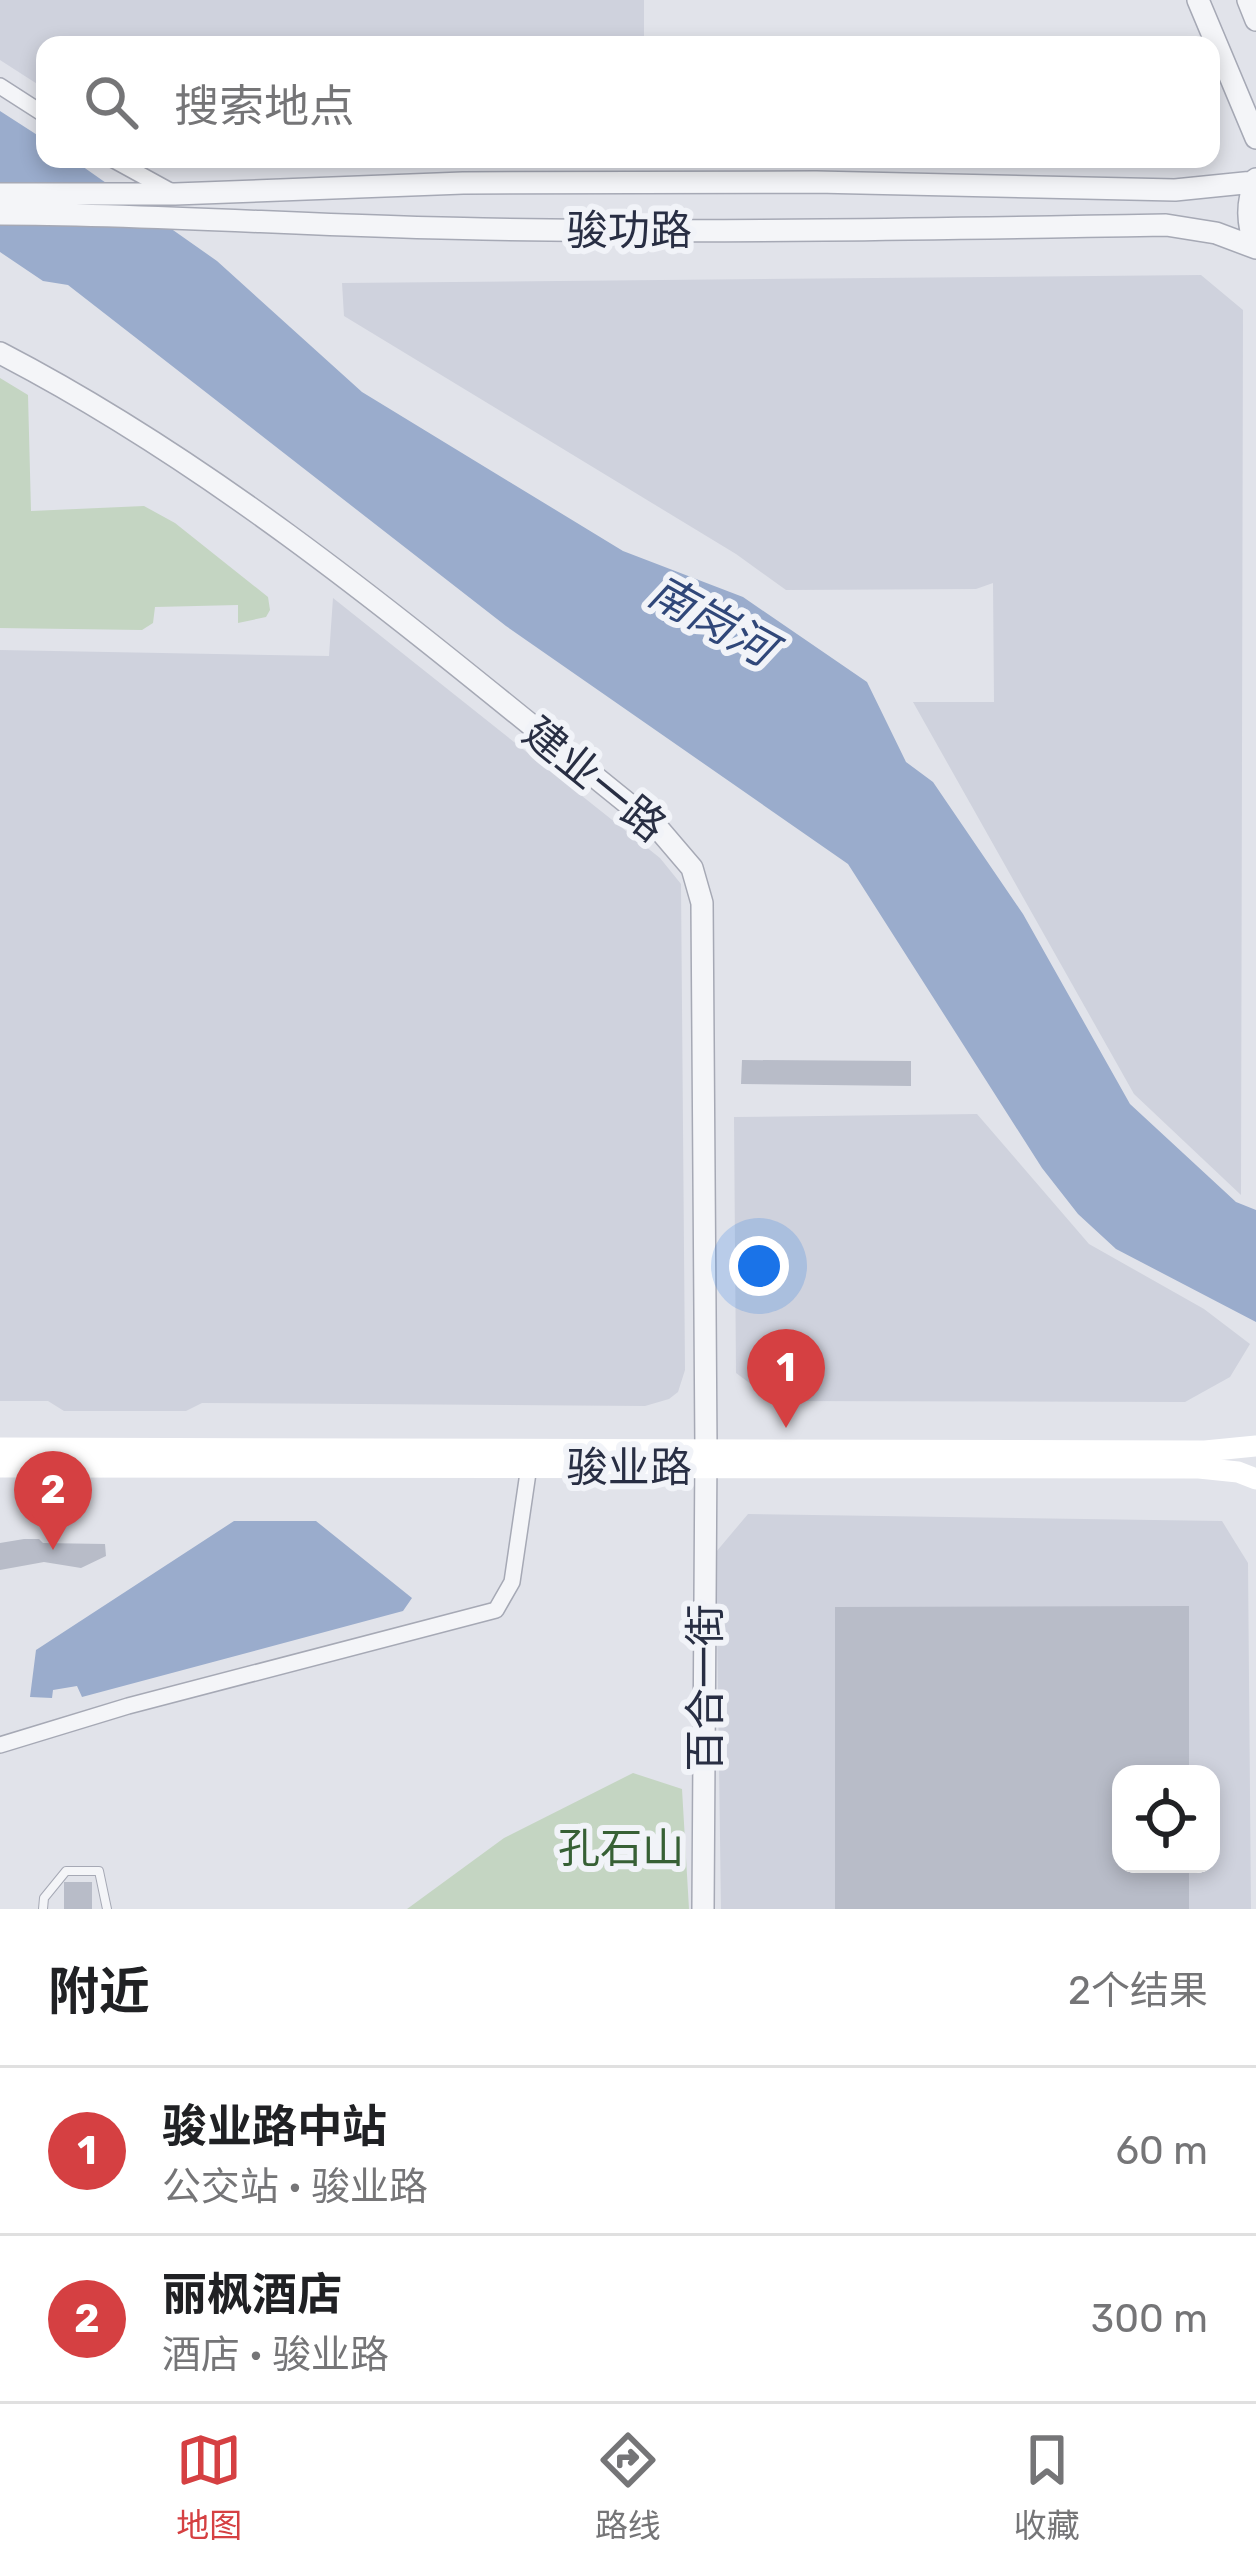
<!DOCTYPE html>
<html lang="zh">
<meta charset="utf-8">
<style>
body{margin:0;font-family:Rubik,"Noto Sans SC",sans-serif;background:#f6f6f6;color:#202124}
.controls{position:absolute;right:36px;bottom:36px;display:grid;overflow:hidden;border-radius:24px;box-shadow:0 6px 18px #0003}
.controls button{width:108px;height:108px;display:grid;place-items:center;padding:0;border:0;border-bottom:3px solid #e0e0e0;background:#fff;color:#202124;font:60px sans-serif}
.you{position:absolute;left:759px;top:1266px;width:42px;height:42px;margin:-30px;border:9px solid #fff;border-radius:50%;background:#1a73e8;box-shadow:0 0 0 18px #1a73e833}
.badge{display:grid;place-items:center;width:78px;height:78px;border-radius:50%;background:#d54042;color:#fff;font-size:39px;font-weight:700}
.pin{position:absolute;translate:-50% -99px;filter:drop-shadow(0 3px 6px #0008)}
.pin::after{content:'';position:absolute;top:63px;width:42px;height:36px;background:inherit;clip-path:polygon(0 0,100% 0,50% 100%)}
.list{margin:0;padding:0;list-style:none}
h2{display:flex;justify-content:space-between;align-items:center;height:156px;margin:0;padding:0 48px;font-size:51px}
h2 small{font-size:39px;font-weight:400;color:#757577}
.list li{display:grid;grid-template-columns:78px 1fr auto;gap:36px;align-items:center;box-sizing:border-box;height:168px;padding:0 48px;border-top:3px solid #e0e0e0}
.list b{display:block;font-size:45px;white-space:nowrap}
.list p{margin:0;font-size:39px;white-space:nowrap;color:#757577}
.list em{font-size:39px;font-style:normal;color:#757577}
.icon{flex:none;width:66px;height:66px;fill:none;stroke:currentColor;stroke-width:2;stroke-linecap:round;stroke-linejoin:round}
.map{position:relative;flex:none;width:1256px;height:1909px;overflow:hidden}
.search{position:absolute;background:#fff;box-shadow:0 6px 18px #0003;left:36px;right:36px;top:36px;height:132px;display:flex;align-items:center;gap:30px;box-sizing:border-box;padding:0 42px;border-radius:24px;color:#757577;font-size:45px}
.sheet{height:492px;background:#fff}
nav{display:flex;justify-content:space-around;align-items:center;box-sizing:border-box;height:168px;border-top:3px solid #e0e0e0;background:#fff;font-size:33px;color:#757577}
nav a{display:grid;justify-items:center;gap:6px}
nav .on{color:#d54042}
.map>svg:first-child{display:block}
.built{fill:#cfd2dd;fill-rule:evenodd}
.green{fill:#c4d5c2}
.water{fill:#9aaccc}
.building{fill:#b8bcc8}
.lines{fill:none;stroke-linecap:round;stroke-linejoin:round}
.service-casing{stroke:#a6a9b5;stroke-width:10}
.minor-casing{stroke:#a6a9b5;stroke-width:18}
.tertiary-casing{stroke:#a6a9b5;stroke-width:24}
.service{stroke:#f4f5f8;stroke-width:8}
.minor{stroke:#f4f5f8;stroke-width:15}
.tertiary{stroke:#f4f5f8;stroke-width:21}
.secondary{stroke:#fff;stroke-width:21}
.labels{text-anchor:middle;stroke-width:12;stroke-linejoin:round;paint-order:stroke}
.street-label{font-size:42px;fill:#282e43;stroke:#f1f3f8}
.park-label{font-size:42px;fill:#376035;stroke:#f1f3f8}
.water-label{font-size:45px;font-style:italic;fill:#304779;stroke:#f1f3f8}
</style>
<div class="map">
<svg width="1256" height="1909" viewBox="0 0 1256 1909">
<rect width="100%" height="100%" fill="#e1e3ea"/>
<path class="built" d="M0,0H644V45H45V89L0,60Z
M1201,275L1243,310L1241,1195L1134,1094L913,702H994L993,583L976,589L786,590L736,554L344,316L342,283Z
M333,598L660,858L681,884L685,1370L678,1392L669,1399L645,1406L202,1403L186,1411H64L48,1401H0V650L329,656Z
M977,1114L1089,1244L1204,1309L1250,1344L1230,1377L1185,1402L774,1401L736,1373L734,1117Z
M748,1514L1222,1521L1248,1563L1251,1909H721L716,1552ZM1121,1774H1211V1864H1121Z"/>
<path class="green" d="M0,378L28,395L31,511L144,506L175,523L268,597L270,610L266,617L238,623V605L155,607L153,623L142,630L0,628Z
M633,1773L682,1789L689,1909H407L504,1838Z"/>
<path class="water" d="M0,111L45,140V159H72L217,261L362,392L623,551L743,597L867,682L906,762L933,782L1023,914L1130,1104L1236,1202L1256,1210V1322L1116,1249L1078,1214L1042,1168L848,864L506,626L68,285L43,281L0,252Z
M234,1521H316L412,1598L403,1611L82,1697L77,1686L53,1690L52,1698L30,1697L36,1650Z"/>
<path class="building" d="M742,1060L911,1061V1086L741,1084Z
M24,1539H39L43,1543L105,1544L106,1556L81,1568L44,1562L0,1570V1543Z
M1189,1606V1774H1121V1864H1189V1909H835V1607Z
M64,1882H92V1909H64Z"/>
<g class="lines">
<g class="service-casing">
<path id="service" d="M43,1909L44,1898L66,1871H99L107,1909"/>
</g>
<g class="minor-casing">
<path id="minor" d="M0,86L45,115
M112,159L172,192
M0,1745L128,1706L496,1610L512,1582L529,1466"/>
</g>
<g class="tertiary-casing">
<path id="tertiary" d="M1198,0L1256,138
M1248,0L1256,20
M1256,179C1246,204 1247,223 1256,248
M0,194H175L463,183L816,182L1175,190L1254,182
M0,214C161,214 321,227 483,229C710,233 938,229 1166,225L1216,233L1256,248
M0,353C241,478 446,658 657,827L692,868L702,903L706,1448L703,1909"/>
</g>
<use href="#service" class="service"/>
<use href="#minor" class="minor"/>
<use href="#tertiary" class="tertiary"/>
<path class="secondary" d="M0,1448L1205,1451L1256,1446
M0,1467L1199,1468L1238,1472L1256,1479"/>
</g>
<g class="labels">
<g class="street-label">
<text x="629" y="245">骏功路</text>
<text transform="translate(595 779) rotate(39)" y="15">建业一路</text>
<text x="629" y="1482">骏业路</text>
<text transform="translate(705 1688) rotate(-90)" y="15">百合一街</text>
</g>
<g class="park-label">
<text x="621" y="1863">孔石山</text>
</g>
<g class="water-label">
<text transform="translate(712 620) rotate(29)" y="16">南岗河</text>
</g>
</g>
</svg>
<div class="controls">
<button><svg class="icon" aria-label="locate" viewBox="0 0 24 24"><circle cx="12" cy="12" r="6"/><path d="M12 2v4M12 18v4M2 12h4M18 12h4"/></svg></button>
</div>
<div class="you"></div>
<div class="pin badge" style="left:786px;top:1428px">1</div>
<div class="pin badge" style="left:53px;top:1550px">2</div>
<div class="search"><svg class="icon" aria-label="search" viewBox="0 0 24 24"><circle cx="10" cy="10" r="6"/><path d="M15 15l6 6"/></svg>搜索地点</div>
</div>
<section class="sheet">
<h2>附近<small>2个结果</small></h2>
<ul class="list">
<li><span class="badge">1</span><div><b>骏业路中站</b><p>公交站 · 骏业路</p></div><em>60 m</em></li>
<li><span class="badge">2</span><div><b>丽枫酒店</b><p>酒店 · 骏业路</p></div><em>300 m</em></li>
</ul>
</section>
<nav>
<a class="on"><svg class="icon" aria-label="map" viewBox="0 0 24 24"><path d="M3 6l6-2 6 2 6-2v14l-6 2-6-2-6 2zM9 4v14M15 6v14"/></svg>地图</a>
<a><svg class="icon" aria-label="directions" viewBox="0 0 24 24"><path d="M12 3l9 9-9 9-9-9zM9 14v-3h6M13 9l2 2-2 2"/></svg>路线</a>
<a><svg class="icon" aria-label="saved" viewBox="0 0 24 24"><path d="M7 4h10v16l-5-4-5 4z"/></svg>收藏</a>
</nav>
